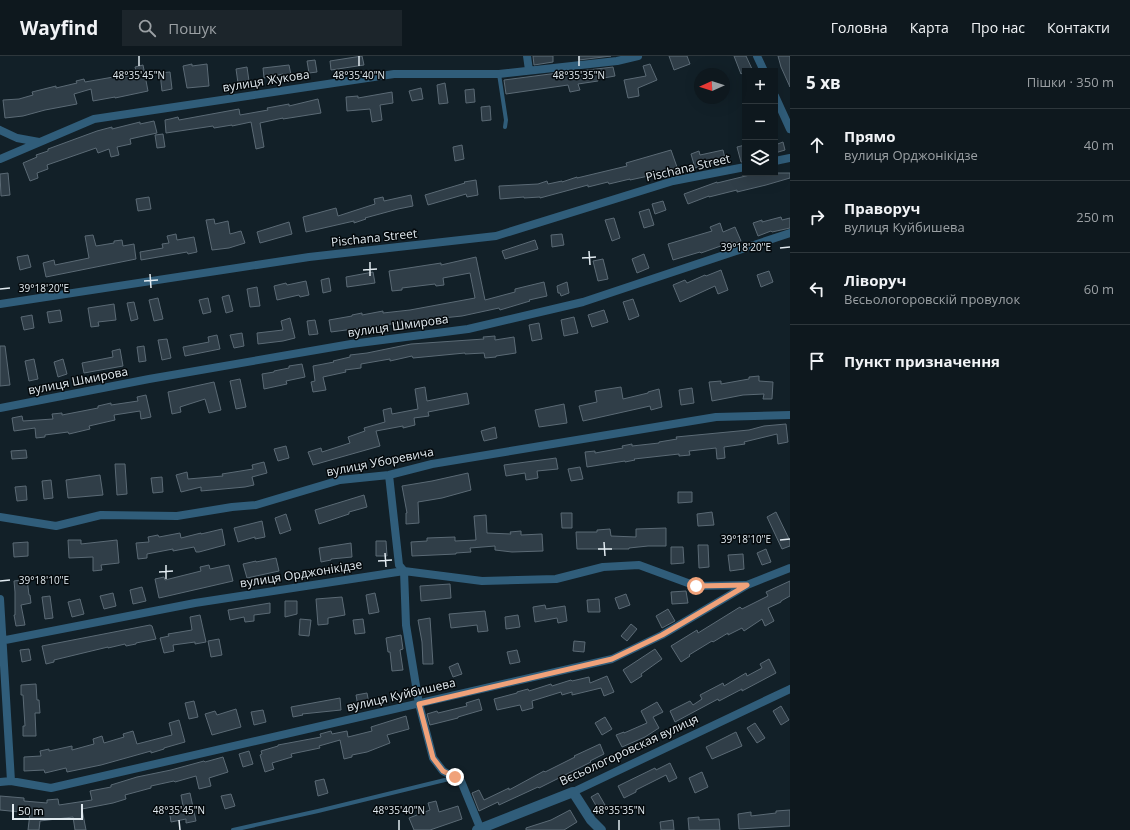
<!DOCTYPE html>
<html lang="uk">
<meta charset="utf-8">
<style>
body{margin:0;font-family:"Open Sans",sans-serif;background:#1c252b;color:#f1f3f6}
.controls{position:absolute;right:12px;top:12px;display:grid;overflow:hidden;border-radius:0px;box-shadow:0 4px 16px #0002}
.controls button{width:36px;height:36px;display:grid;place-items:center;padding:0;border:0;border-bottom:1px solid #2e373c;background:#0e181e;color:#f1f3f6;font:20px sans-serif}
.compass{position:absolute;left:694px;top:12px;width:36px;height:36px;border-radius:50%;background:#0e181e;box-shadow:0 4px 16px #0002;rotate:267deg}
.scale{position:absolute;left:12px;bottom:10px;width:71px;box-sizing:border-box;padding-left:4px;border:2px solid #e1eaf0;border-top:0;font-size:11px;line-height:14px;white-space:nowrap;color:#e1eaf0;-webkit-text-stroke:3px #04090c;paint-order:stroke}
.stop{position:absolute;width:12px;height:12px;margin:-9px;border:3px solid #f0a27a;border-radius:50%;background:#fff}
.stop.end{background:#f0a27a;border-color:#fff;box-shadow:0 1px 4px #0008}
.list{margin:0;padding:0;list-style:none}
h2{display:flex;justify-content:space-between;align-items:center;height:52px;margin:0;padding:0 16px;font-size:17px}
h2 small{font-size:13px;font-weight:400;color:#9ba0a4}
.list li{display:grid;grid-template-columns:26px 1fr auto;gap:12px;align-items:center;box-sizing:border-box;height:72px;padding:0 16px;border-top:1px solid #2e373c}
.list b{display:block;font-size:15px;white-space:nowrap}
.list p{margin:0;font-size:13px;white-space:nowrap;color:#9ba0a4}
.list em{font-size:13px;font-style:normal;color:#9ba0a4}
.icon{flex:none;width:22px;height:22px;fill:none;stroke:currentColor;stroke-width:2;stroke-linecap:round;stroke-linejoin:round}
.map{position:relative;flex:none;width:790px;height:774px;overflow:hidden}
header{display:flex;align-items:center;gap:24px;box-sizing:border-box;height:56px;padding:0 20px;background:#0e181e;border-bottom:1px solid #2e373c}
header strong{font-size:19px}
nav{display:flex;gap:22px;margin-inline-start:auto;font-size:14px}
.search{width:280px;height:36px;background:#1c252b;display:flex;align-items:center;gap:10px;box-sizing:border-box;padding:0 14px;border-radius:0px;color:#9ba0a4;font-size:15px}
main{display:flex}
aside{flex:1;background:#0e181e}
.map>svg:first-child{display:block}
.building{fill:#303e48;stroke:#5b6a75}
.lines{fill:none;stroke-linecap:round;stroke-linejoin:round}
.service{stroke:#305d7a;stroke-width:4}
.minor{stroke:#305d7a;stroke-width:8}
.tertiary{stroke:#305d7a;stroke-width:10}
.route{stroke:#f0a27a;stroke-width:5}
.ticks{fill:none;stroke:#e1eaf0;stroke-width:1.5}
.labels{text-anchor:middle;stroke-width:3;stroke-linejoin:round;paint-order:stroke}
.street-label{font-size:12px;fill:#e1eaf0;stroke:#04090c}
.ticks-label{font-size:10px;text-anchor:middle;fill:#e1eaf0;stroke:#04090c;stroke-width:3;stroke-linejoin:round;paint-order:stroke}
</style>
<header>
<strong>Wayfind</strong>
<div class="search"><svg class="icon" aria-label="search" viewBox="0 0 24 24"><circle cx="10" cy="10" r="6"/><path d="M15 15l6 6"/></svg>Пошук</div>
<nav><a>Головна</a><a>Карта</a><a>Про нас</a><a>Контакти</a></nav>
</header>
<main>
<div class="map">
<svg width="790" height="774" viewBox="0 0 790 774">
<rect width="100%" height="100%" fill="#122028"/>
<path class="building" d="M362,0L364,9L331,14L330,5Z
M533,0H553V6L534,9Z
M579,0H611L579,4Z
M669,0H687L690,8L674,14Z
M734,0H746L752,13L745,15L741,18Z
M778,0H790V31L781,11Z
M315,4L317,16L309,17L307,5Z
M192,8V10L207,8L209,30L187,32L183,10Z
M650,8L657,24L638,32L639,40L628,42L624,24L646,20L643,10Z
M143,9L148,35L115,42V41L93,45L91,33L74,38L77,48L45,54L23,60L5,62L3,44L19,43L33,39L32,36L56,30V32L77,27L76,25L84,23L85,26L119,20L120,22L137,18L135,11Z
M289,9L291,19L283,20V18L264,22L263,12Z
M247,11L249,25L238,27L236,13Z
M613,11L615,20L598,23V25L578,28L580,34L570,36L568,29L506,38L504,24L558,17V19L580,15Z
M170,16L172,33L162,35L160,17Z
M445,27L448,47L439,48L437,29Z
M421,32L423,43L412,45L409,35Z
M474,33L475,46L466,47L465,34Z
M392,36L393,47L380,49L382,64L372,66L370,53L347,55L346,41L358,40V42Z
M318,43L321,57L283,63V62L260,67L264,91L256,93L251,66L232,70V69L214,72L213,70L166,77L165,64L170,63L178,61L179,64L239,53L240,59L268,54L267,52L289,48V50Z
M490,50L491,64L482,65L481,51Z
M154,65L157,77L130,83L131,88L117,91L119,99L111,101L109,93L98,97L96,92L47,109L48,113L37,117L38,122L30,125L23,107L37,101L36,99L48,95V93L97,75L112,71V73L140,66V68Z
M163,78L165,91L157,92L155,79Z
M783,86L785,94L775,97V89Z
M462,89L464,103L455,105L453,91Z
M745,89V106H741L737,91Z
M671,94L678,114L667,118V116L630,124V123L609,128L608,126L588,131V129L540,142V141L524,142V141L500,143L499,130L538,128L547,125L548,128L562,125V126L577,121V122L627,110L626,107Z
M723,94L726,107L714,109L713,107L695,112L691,98L699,95L700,99Z
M8,117L10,139L1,140L0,118Z
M758,117H790V122L766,129L737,136V134L709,141V140L688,148L684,138L717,126V127Z
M476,124L478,139L467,141L466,138L428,149L425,139L465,127L464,126Z
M411,139L413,150L398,153L365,162L366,163L354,167V165L306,176L303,161L336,152L338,160L375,148L374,143L383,141L384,145Z
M149,141L151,153L138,155L136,143Z
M663,145L666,154L655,158L652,148Z
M649,153L654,169L644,172L639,156Z
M781,161L782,164L790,162V172L772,176L771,175L758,180L753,167L762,164V166Z
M614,162L620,182L612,185L605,164Z
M214,163L215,168L228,165L230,178L241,175L245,187L229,192L212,194L206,164Z
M289,166L292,178L260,187L257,176Z
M720,167L723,176L735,171L741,185L733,188L732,186L701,197L700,196L673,204L668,188L712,175L710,171Z
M176,178L177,184L194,181L197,196L188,198L187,196L141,204L140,196L163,192L162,188L169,187L167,180Z
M562,178L564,189L552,191L551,179Z
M93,179L96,190L114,187V185L122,184L123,190L134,188L136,203L46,221L43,207L54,204L55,209L89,202L85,180Z
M535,184L538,193L505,203L502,195Z
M644,198L649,212L637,217L632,203Z
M28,199L31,211L20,214L17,201Z
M476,201L485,244L515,236V233L544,226L547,240L529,244L530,245L500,254L499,252L462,260L433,263L421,265V264L331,276L329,264L352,260V259L362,257V259L383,255V257L410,254L475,242L470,217L443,222L444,229L436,230L435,228L402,232V234L392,235L389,215L441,207V209Z
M603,203L608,223L598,225L593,205Z
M721,214L728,234L718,238L715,230L680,246L673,229L685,224L687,227L705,219L706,220Z
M769,215L773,226L761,231L757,219Z
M373,216L375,227L347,231L346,221Z
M329,222L331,235L323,237L321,224Z
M306,225L309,239L300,241L299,239L277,244L274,230L286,227L287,229Z
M567,226L569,237L561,240L560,237H558L557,230Z
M257,231L260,250L250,251L247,233Z
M229,239L233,255L226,257L222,241Z
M158,242L163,263L154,265L149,244Z
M208,242L211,256L203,258L199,244Z
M633,243L639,260L629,264L623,246Z
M134,246L138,263L131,265L127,247Z
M114,248L116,264L98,266L99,270L91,271L88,252Z
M60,254L62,265L49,267L47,256Z
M604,254L608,266L592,271L588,259Z
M32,259L34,272L24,274L21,261Z
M574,261L578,277L564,280L561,264Z
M290,262L295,282L283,285L258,288L257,277L283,274L281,265Z
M315,264L318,278L309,279L307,265Z
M539,267L542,283L532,285L529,269Z
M242,277L244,290L234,292L230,279Z
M217,279L220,293L185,300L183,291L209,286L208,281Z
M495,280V284L514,281L516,297L496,300V301L485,302L484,297L465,298V297L413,302L412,300L390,305V303L361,308V312L345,314L346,316L323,321L326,334L313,336L311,326L315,325L313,310L334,306L333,305L350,301V299L367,297L411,288L484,283L483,281Z
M167,283L171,302L162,304L158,284Z
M0,290H5L10,329L0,330Z
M144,290L146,305L139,306L137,291Z
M120,293L123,310L84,317L82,307L113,301L112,295Z
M34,303L38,323L29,325L25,305Z
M63,303L67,318L58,321L54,306Z
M302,308L305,321L286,325L287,328L264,333L262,318L274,316V315L289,312V310Z
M759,320V325L773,326L772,343H763L764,338L743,339L712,345L709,326L721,325V328L749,323V321Z
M240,323L246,351L236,353L230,325Z
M214,326L221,354L209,357L205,343L180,351L181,356L172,358L168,336Z
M425,331L427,345L467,337L469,348L428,356L429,360L414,362L415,369L403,372V370L376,375L380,390L313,409L308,396L321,392L322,396L350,387L348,381L365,375L364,372L385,366L383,354L391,352L392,358L418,353L415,333Z
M621,331L623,343L648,337V336L659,333L662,351L651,354L650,350L583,365L579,350L597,346L595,335Z
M692,332L694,347L681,349L679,334Z
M146,339L151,361L141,363L140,355L114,359L115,364L89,370L90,373L69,378L68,376L45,379V381L36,382L35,372L14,375L12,362L22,360L23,365L53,363L52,358L62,357V359L98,352V350L111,347V349L138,345L137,341Z
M564,348L567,367L539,371L535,354Z
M786,368L788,386L778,388L777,378L744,386L745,388L724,391L725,402L717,403L716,392L689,395L690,399L679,400V398L634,403L635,404L625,406V405L587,411L585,396L595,395V397L623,392L622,390L632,388V390L659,387V386L677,383L676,381L749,374L764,370Z
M495,371L497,382L484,385L481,375Z
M286,390L289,402L278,405L274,393Z
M26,394L27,402L12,403L11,395Z
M556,402L558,413L537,415L538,422L526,424L525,417L506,420L504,409Z
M264,406L267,417L252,421L254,429L245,431L201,435V431L181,436L176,419L187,416L188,423L223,420L222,418L253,413L252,409Z
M115,408H125L127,438L117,439Z
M580,411L583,423L571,425L568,413Z
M468,417L471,434L442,442L418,446L419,467L406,468V457H407L402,430L432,425Z
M100,419L103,439L68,442L66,424Z
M162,421L163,436L153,437L151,422Z
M51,424L53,442L44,443L42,425Z
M26,430L27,444L17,445L15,431Z
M678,436H692V446L678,447Z
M364,439L367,451L349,456V458L319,468L315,454Z
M712,456L714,469L698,470L697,458Z
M776,456L790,485V490L782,493L767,461Z
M561,457H572V472H562Z
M286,458L291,474L280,478L275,462Z
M486,459L487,477L511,478L510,476L521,475V479L542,478L543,495L512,496L495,494V490L470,492L471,496L456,497V498L412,500L411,486L427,485V482L455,481V485L476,484L474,460Z
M262,465L265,481L255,483V481L238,486L234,472Z
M666,472V490H648L629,492V493H577L576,476H597V474L610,473L611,480L636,481V473Z
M222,473L225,489L199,496H196L194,491L173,495V493L147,498V502L138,503L136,487L149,486L148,481L158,479L159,481L180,477L181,482L201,477V478Z
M68,484H81V488L117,484L119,507L101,509L102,514L93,515V501L69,502Z
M376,485H386L387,500H376Z
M28,486V500L14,501L13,487Z
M351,487L352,501L331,503V504L321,506L319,492Z
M698,489H708L709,511L699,512Z
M671,491H683L684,507L671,508Z
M766,493L771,506L762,509L757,497Z
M743,498L744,513L730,515L728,499Z
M276,502L279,515L247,522L243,508L256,505V506Z
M209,509L210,513L229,509L233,525L159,542L155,523L164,521L165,524L201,515L200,511Z
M27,523L29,539H30L31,547L21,549L25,569L16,570L14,559H15V536L14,525Z
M790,525V540L781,545V546L768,552L774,565L765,570L762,563L744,575L742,572L728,579V577L713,586L712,585L689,599L690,600L681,606L671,590L697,574L698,577L740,551L742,553L768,540L766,536Z
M450,528L451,542L421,545L420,530Z
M142,531L146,545L133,548L130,534Z
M686,535L688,547L672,548L671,536Z
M113,537L116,550L104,553L100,540Z
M375,537L379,556L369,558L366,539Z
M626,538L630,549L619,553L615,542Z
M50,540L53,562L45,563L42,541Z
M342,541L345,559L328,562V568L318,569L316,543Z
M80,543L84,558L72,561L68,546Z
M599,543L600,556H588L587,544Z
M285,545H297V558L285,561Z
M270,547V557L254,559V565L245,566L244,561L230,564L228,554Z
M545,549L546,553L565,550L567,565L558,567L557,562L535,566L533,551Z
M668,553L675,565L662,572L656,560Z
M485,555L488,575L478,576L477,569L451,572L449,558Z
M200,559L206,586L195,588V586L173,589L174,595L164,597L160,582L169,580L168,578L192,574L190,561Z
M518,559L520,571L506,573L505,561Z
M430,562L433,608H423L422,586L418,564Z
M300,563L311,564L309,580L299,579Z
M363,563L365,577L355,578L353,564Z
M631,568L637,573L627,585L621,580Z
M150,569L152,570L156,583L136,587V588L126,590L125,588L108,592V591L54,604V606L46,608L42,590Z
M401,579L403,593L400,594L403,614L392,615L390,596H388L386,582Z
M219,583L222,599L211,601L208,585Z
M574,585L585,586L584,596L573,595Z
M29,593L31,604L22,606L20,594Z
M655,593L662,603L641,618L642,620L631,627L623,614Z
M517,594L520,606L510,608L507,596Z
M769,603L776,617L742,635V633L719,645L718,643L675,666L670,655L690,645L693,649L702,643L700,639L723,627L724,630L746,617L747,620L762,612L760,608Z
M458,607L462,618L453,621L449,611Z
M607,620L614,636L604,640L601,632L572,639V636L562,639L561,636L532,645L533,652L522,655L520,649L497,654L494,643L517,637V636L528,633L529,635L551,628L552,630L571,624L572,625L589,621L590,627Z
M36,628L37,644H39L40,657H35L36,680H23V670H25L23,639H21V629Z
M367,637L369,648L358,650L356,639Z
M340,642L341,654L302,658L303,659L293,661L291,651Z
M479,643L482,654L458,661V662L430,669L427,658L437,655L438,657L467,650L466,647Z
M194,645L198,661L189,663L185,647Z
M657,646L663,656L653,661L659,672L645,681L622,691L616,679L624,676V677L647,667L641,655Z
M781,650L789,664L781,669L773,655Z
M236,653L241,671L212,679L205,658L215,655L217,659Z
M263,654L266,666L254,669L251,656Z
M406,660L409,673L387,679L390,687L367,696L352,699V701L344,703L340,684L319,690L320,692L291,698L292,701L272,707L274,713L265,716L260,699L262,698L261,695L278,690V689L321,681L320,678L331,675L332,678L347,675L348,681L372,675L371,671Z
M605,661L612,673L602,679L595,667Z
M179,664L185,686L164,692V693L151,697V695L101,709L67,716L66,712L45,717L44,714L24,715V701L41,700L40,695L49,693V695L72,690V694L94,688L93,683L102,680L104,687L124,681L123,678L133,675L137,688L172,679L169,667Z
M755,667L765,682L757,687L747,672Z
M736,676L742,690L712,703L706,691Z
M600,688L604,698L590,705L591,706L539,732L538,731L499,749L498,746L479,755L472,737L479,734L484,744L509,732V734L544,715L545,716L575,701L574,700Z
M249,695L253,708L243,711L239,698Z
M223,701L228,716L209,722L211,730L199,733L196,720L175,726L174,725L151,730V732L125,739L126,743L113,747L82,753L86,774H75L73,761L40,765L39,774H28L30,757L0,754V740L24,742V745L47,747V744L58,743L59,749L92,744L90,735L111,731V729L137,721L171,714L204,705L205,706Z
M670,707L677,722L669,726L666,719L636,734V736L624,742L618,730L655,712L656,714Z
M702,716L708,731L695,737L689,722Z
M324,723L328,737L318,740L315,725Z
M190,737L196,765L186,767V763L171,766L169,753L183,750L181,739Z
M598,737L605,749L598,753L591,741Z
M231,738L235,750L225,753L221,740Z
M436,745L439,756L458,750L462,763L430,774H414L409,762L430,754L428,747Z
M570,754L577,766L564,774H526V772L551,764Z
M790,754V770L739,773L738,758L751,756V760L776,757V755Z
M699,761V764L719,763L720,774H689L688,762Z
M673,764L674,774H661L660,766Z"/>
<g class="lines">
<path class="service" d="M499,18L506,64L505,71
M233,774L318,755L453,722"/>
<path class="minor" d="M527,0L529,14
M757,0L764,15
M775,40L790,73
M0,74L17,82L39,86
M0,103L94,63L394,18H499L617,5L638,0
M775,105L790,102
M0,248L309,201L496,180L673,125L745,111
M0,352L149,323L351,288L468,273L583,246L790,177
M389,419L399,509L404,515L406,569L419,648L433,702L443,715L461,725L481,774
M0,461L56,470L101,459L177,460L232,451L256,449L340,424L389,419L432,408L716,361L790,359
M0,543L11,725
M0,585L195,547L404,515L482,525L556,523L603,511L639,509L696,530L745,529
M0,726L11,725L51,732L612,603L662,579L747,529L790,512
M573,736L790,633"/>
<path class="tertiary" d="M477,774L573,736L591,764L601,774"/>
</g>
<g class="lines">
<path class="route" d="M455,721L443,715L433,702L419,648L612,603L662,579L747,529L696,530"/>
</g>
<path class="ticks" d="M139,0V10M359,0V10M579,0V10M780,192L790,191M589,195L590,209M582,202L596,201M370,206V220M363,214L377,213M150,218L151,232M144,225L158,224M0,233L10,232M780,484L790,483M604,486L605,500M598,493H612M385,497L386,511M378,505L392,504M166,509V523M159,516L173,515M0,525L10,524M179,764L180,774M399,764V774M619,764V774"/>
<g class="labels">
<g class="street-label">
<text transform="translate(266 25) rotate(-9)" y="4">вулиця Жукова</text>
<text transform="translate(688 112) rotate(-13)" y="4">Pischana Street</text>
<text transform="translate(374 182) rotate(-6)" y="4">Pischana Street</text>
<text transform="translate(398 270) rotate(-8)" y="4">вулиця Шмирова</text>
<text transform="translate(78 325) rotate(-11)" y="4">вулиця Шмирова</text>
<text transform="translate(380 406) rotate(-11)" y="4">вулиця Уборевича</text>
<text transform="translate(301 518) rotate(-9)" y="4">вулиця Орджонікідзе</text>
<text transform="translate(401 639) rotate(-13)" y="4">вулиця Куйбишева</text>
<text transform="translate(629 694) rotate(-25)" y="4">Вєсьологоровская вулиця</text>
</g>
</g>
<g class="ticks-label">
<text x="139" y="23">48°35'45"N</text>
<text x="359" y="23">48°35'40"N</text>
<text x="579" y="23">48°35'35"N</text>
<text x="746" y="195">39°18'20"E</text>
<text x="44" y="236">39°18'20"E</text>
<text x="746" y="487">39°18'10"E</text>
<text x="44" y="528">39°18'10"E</text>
<text x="179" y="758">48°35'45"N</text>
<text x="399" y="758">48°35'40"N</text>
<text x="619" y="758">48°35'35"N</text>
</g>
</svg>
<div class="controls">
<button>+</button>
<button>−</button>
<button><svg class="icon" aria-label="layers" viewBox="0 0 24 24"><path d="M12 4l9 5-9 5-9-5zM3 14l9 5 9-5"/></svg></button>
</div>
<svg class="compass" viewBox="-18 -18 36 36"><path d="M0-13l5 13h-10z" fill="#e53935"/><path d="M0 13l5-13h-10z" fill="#9ba0a4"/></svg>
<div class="scale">50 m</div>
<div class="stop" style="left:696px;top:530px"></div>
<div class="stop end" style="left:455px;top:721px"></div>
</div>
<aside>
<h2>5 хв<small>Пішки · 350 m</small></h2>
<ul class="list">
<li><svg class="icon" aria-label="ahead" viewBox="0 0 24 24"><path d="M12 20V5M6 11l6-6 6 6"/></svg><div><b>Прямо</b><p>вулиця Орджонікідзе</p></div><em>40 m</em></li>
<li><svg class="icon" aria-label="right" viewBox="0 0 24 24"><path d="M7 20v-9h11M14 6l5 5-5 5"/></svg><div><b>Праворуч</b><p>вулиця Куйбишева</p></div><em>250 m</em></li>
<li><svg class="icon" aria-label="left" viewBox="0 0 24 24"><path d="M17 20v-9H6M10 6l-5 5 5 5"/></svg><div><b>Ліворуч</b><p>Вєсьологоровскій провулок</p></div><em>60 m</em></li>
<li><svg class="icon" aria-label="arrive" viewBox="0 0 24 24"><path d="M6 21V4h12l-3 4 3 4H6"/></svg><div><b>Пункт призначення</b></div></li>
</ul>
</aside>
</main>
